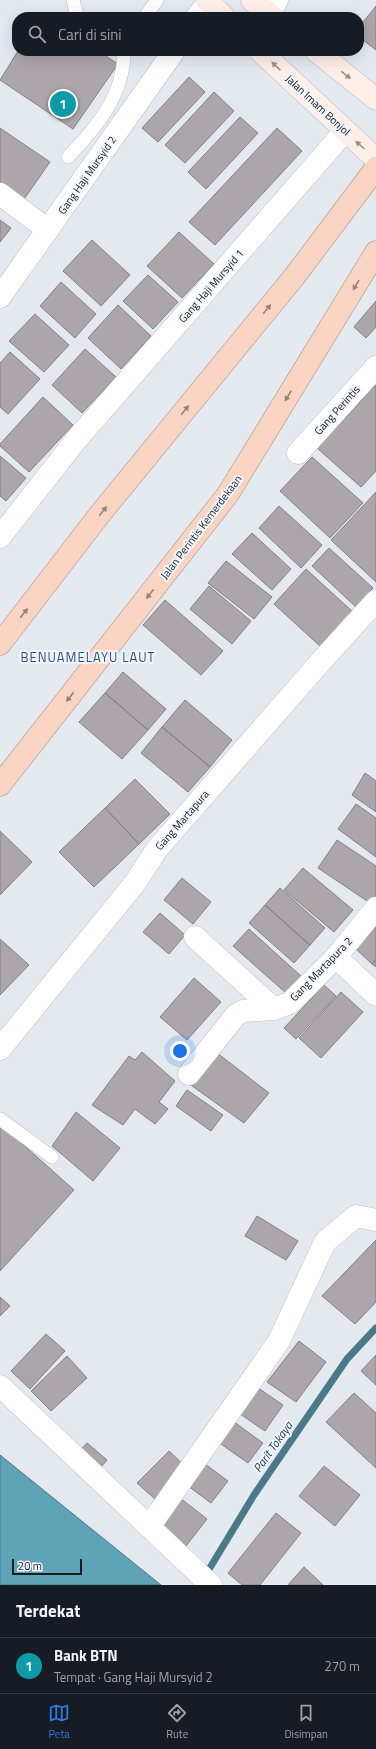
<!DOCTYPE html>
<html lang="id">
<meta charset="utf-8">
<style>
body{margin:0;font-family:"Titillium Web",sans-serif;background:#242831;color:#f1f3f6}
.scale{position:absolute;left:12px;bottom:10px;width:70px;box-sizing:border-box;padding-left:4px;border:2px solid #1a1c1e;border-top:0;font-size:11px;line-height:14px;white-space:nowrap;color:#1a1c1e;-webkit-text-stroke:3px #f1f6fd;paint-order:stroke}
.you{position:absolute;left:180px;top:1051px;width:14px;height:14px;margin:-10px;border:3px solid #fff;border-radius:50%;background:#1a73e8;box-shadow:0 0 0 6px #1a73e833}
.badge{display:grid;place-items:center;width:26px;height:26px;border-radius:50%;background:#2e7be7;color:#fff;font-size:13px;font-weight:700}
.pin{position:absolute;translate:-50% -50%;border:2px solid #fff;box-shadow:0 1px 4px #0006}
.list{margin:0;padding:0;list-style:none}
h2{display:flex;justify-content:space-between;align-items:center;height:52px;margin:0;padding:0 16px;font-size:17px}
h2 small{font-size:13px;font-weight:400;color:#9ea1a6}
.list li{display:grid;grid-template-columns:26px 1fr auto;gap:12px;align-items:center;box-sizing:border-box;height:56px;padding:0 16px;border-top:1px solid #363941}
.list b{display:block;font-size:15px;white-space:nowrap}
.list p{margin:0;font-size:13px;white-space:nowrap;color:#9ea1a6}
.list em{font-size:13px;font-style:normal;color:#9ea1a6}
.icon{flex:none;width:22px;height:22px;fill:none;stroke:currentColor;stroke-width:2;stroke-linecap:round;stroke-linejoin:round}
.map{position:relative;flex:none;width:376px;height:1585px;overflow:hidden}
.search{position:absolute;background:#171b24;box-shadow:0 4px 16px #0002;left:12px;right:12px;top:12px;height:44px;display:flex;align-items:center;gap:10px;box-sizing:border-box;padding:0 14px;border-radius:16px;color:#9ea1a6;font-size:15px}
.sheet{height:108px;background:#171b24}
nav{display:flex;justify-content:space-around;align-items:center;box-sizing:border-box;height:56px;border-top:1px solid #363941;background:#171b24;font-size:11px;color:#9ea1a6}
nav a{display:grid;justify-items:center;gap:2px}
nav .on{color:#2e7be7}
.map>svg:first-child{display:block}
.water{fill:#5fa3b7;stroke:#4a7a89}
.lines{fill:none;stroke-linecap:round;stroke-linejoin:round}
.stream{stroke:#4a7a89;stroke-width:7}
.building{fill:#aca6ab;stroke:#857f84}
.service-casing{stroke:#bcc0c7;stroke-width:14}
.minor-casing{stroke:#bcc0c7;stroke-width:23}
.secondary-casing{stroke:#bcc0c7;stroke-width:23}
.trunk-casing{stroke:#aa8d80;stroke-width:23}
.service{stroke:#fff;stroke-width:13}
.minor{stroke:#fff;stroke-width:22}
.secondary{stroke:#fdefe8;stroke-width:22}
.trunk{stroke:#fad4c3;stroke-width:22}
.oneway{fill:#97908d}
.oneway2{fill:#958179}
.labels{text-anchor:middle;stroke-width:4;stroke-linejoin:round;paint-order:stroke}
.street-label{font-size:11px;fill:#1a1c1e;stroke:#f1f6fd}
.water-label{font-size:12px;font-style:italic;fill:#1a3b44;stroke:#f1f6fd}
.quarter-label{font-size:13px;letter-spacing:1px;fill:#2b5087;stroke:#f1f6fd}
</style>
<div class="map">
<svg width="376" height="1585" viewBox="0 0 376 1585">
<rect width="100%" height="100%" fill="#e4e9ef"/>
<path class="water" d="M0,1455L161,1585H0Z"/>
<g class="lines">
<path class="stream" d="M205,1576L254,1495L347,1359L376,1328"/>
</g>
<path class="building" d="M376,6V50L359,37V27Z
M18,51H98L118,64L73,129L0,80Z
M189,77L205,92L158,142L142,128Z
M214,92L234,111L185,163L165,145Z
M240,117L258,133L206,189L188,172Z
M0,128L50,162L22,202L0,187Z
M277,128L302,151L215,245L189,222Z
M0,220L11,228L0,242Z
M179,232L214,264L182,298L147,266Z
M92,240L130,275L101,306L63,271Z
M148,275L178,302L153,329L123,301Z
M61,282L96,314L75,338L40,306Z
M376,301V327L366,338L354,327Z
M118,305L151,336L121,369L88,338Z
M35,314L69,345L44,372L9,341Z
M85,349L116,377L82,413L52,385Z
M10,352L40,379L8,414L0,407V363Z
M376,385V471L361,487L317,448Z
M43,397L73,425L29,472L0,446V444Z
M0,456L26,478L6,501L0,496Z
M312,457L363,503L330,538L280,491Z
M376,492V582L331,540Z
M279,506L322,545L301,568L259,528Z
M252,533L291,569L272,590L232,554Z
M329,548L373,588L356,607L312,566Z
M226,561L272,597L254,619L208,583Z
M306,569L353,612L321,647L274,604Z
M209,586L251,621L232,644L190,609Z
M165,600L223,651L201,675L143,625Z
M123,672L166,709L148,730L105,693Z
M105,693L148,730L122,759L79,722Z
M185,700L232,740L210,767L162,727Z
M162,727L210,767L188,792L141,753Z
M365,773L376,781V812L352,795Z
M135,779L170,814L139,844L105,808Z
M356,804L376,818V857L338,829Z
M105,808L139,844L94,887L59,852Z
M0,831L32,862L0,895Z
M337,840L376,866V902L373,905L318,868Z
M303,868L353,910L334,932L284,890Z
M182,878L211,902L193,924L164,900Z
M280,888L325,928L310,945L265,905Z
M265,905L310,945L294,963L249,923Z
M160,913L185,935L169,954L143,932Z
M376,926V959L372,964L356,949Z
M249,929L302,977L287,994L233,946Z
M0,939L29,965L0,995Z
M376,959V967L372,964Z
M194,978L221,1002L187,1040L160,1017Z
M324,985L336,996L296,1039L284,1028Z
M341,992L363,1012L321,1058L299,1038Z
M212,1049L269,1093L244,1123L188,1083Z
M142,1052L175,1081L159,1102L168,1109L155,1124L135,1109L123,1125L92,1105L129,1056L135,1060Z
M187,1090L223,1115L211,1131L176,1106Z
M76,1112L120,1148L93,1181L52,1146Z
M0,1124L74,1190L0,1271Z
M257,1216L298,1241L286,1260L245,1236Z
M376,1240V1302L355,1324L322,1296Z
M0,1297L10,1306L0,1316Z
M46,1334L65,1351L30,1389L11,1371Z
M299,1341L326,1362L296,1402L267,1382Z
M376,1355V1385L361,1371Z
M67,1356L87,1378L51,1411L31,1391Z
M242,1377L283,1405L265,1431L224,1403Z
M354,1393L376,1413V1468L326,1422Z
M219,1411L263,1443L248,1463L204,1432Z
M87,1443L107,1460L96,1473L76,1455Z
M169,1451L186,1467L155,1499L137,1483Z
M197,1458L228,1481L211,1503L180,1480Z
M324,1466L360,1495L335,1526L299,1496Z
M175,1494L207,1519L186,1546L153,1522Z
M276,1513L301,1533L260,1585H242L228,1573Z
M304,1567L323,1585H288Z"/>
<g class="lines">
<g class="service-casing">
<path id="service" d="M73,0L77,17
M145,17L157,0
M68,157C97,127 124,95 124,51
M0,1119L52,1157"/>
</g>
<g class="minor-casing">
<path id="minor" d="M269,14L277,0
M197,17L210,0
M0,194L48,230
M0,297L174,51
M298,453L376,367
M0,537L76,440L345,131
M195,937L274,1009
M336,957L376,995
M0,1049L135,883L157,849L316,667L376,601
M189,1074L236,1015L243,1011L274,1009L290,1003L336,957L376,908
M0,1386L211,1585
M149,1527L279,1341L325,1242L356,1216L376,1220"/>
</g>
<g class="secondary-casing">
<path id="secondary" d="M207,0L224,17
M252,0L273,17
M260,51L376,159
M316,51L376,99"/>
</g>
<g class="trunk-casing">
<path id="trunk" d="M0,644L100,514L294,277L376,168
M0,785L228,494L376,252"/>
</g>
<use href="#service" class="service"/>
<use href="#minor" class="minor"/>
<use href="#secondary" class="secondary"/>
<use href="#trunk" class="trunk"/>
</g>
<defs><path id="oneway-solid" d="M-6-.8H1V-3.2L6.5 0L1 3.2V.8H-6Z"/></defs>
<g class="oneway">
<use href="#oneway-solid" transform="translate(276 66) rotate(-137)"/>
<use href="#oneway-solid" transform="translate(346 75) rotate(38)"/>
<use href="#oneway-solid" transform="translate(360 145) rotate(-138)"/>
</g>
<g class="oneway2">
<use href="#oneway-solid" transform="translate(356 285) rotate(121)"/>
<use href="#oneway-solid" transform="translate(267 309) rotate(-51)"/>
<use href="#oneway-solid" transform="translate(288 396) rotate(121)"/>
<use href="#oneway-solid" transform="translate(185 410) rotate(-51)"/>
<use href="#oneway-solid" transform="translate(103 511) rotate(-51)"/>
<use href="#oneway-solid" transform="translate(150 594) rotate(128)"/>
<use href="#oneway-solid" transform="translate(24 613) rotate(-52)"/>
<use href="#oneway-solid" transform="translate(70 697) rotate(128)"/>
</g>
<g class="labels">
<g class="street-label">
<text transform="translate(318 105) rotate(43)" y="4">Jalan Imam Bonjol</text>
<text transform="translate(87 175) rotate(-55)" y="4">Gang Haji Mursyid 2</text>
<text transform="translate(211 286) rotate(-49)" y="4">Gang Haji Mursyid 1</text>
<text transform="translate(337 410) rotate(-48)" y="4">Gang Perintis</text>
<text transform="translate(201 527) rotate(-53)" y="4">Jalan Perintis Kemerdekaan</text>
<text transform="translate(182 820) rotate(-49)" y="4">Gang Martapura</text>
<text transform="translate(321 969) rotate(-46)" y="4">Gang Martapura 2</text>
</g>
<g class="water-label">
<text transform="translate(273 1447) rotate(-55)" y="4">Parit Tokaya</text>
</g>
<g class="quarter-label">
<text x="88" y="662">BENUAMELAYU LAUT</text>
</g>
</g>
</svg>
<div class="scale">20 m</div>
<div class="you"></div>
<div class="pin badge" style="left:63px;top:104px;background:#0f9aa8">1</div>
<div class="search"><svg class="icon" aria-label="search" viewBox="0 0 24 24"><circle cx="10" cy="10" r="6"/><path d="M15 15l6 6"/></svg>Cari di sini</div>
</div>
<section class="sheet">
<h2>Terdekat<small></small></h2>
<ul class="list">
<li><span class="badge" style="background:#0f9aa8">1</span><div><b>Bank BTN</b><p>Tempat · Gang Haji Mursyid 2</p></div><em>270 m</em></li>
</ul>
</section>
<nav>
<a class="on"><svg class="icon" aria-label="map" viewBox="0 0 24 24"><path d="M3 6l6-2 6 2 6-2v14l-6 2-6-2-6 2zM9 4v14M15 6v14"/></svg>Peta</a>
<a><svg class="icon" aria-label="directions" viewBox="0 0 24 24"><path d="M12 3l9 9-9 9-9-9zM9 14v-3h6M13 9l2 2-2 2"/></svg>Rute</a>
<a><svg class="icon" aria-label="saved" viewBox="0 0 24 24"><path d="M7 4h10v16l-5-4-5 4z"/></svg>Disimpan</a>
</nav>
